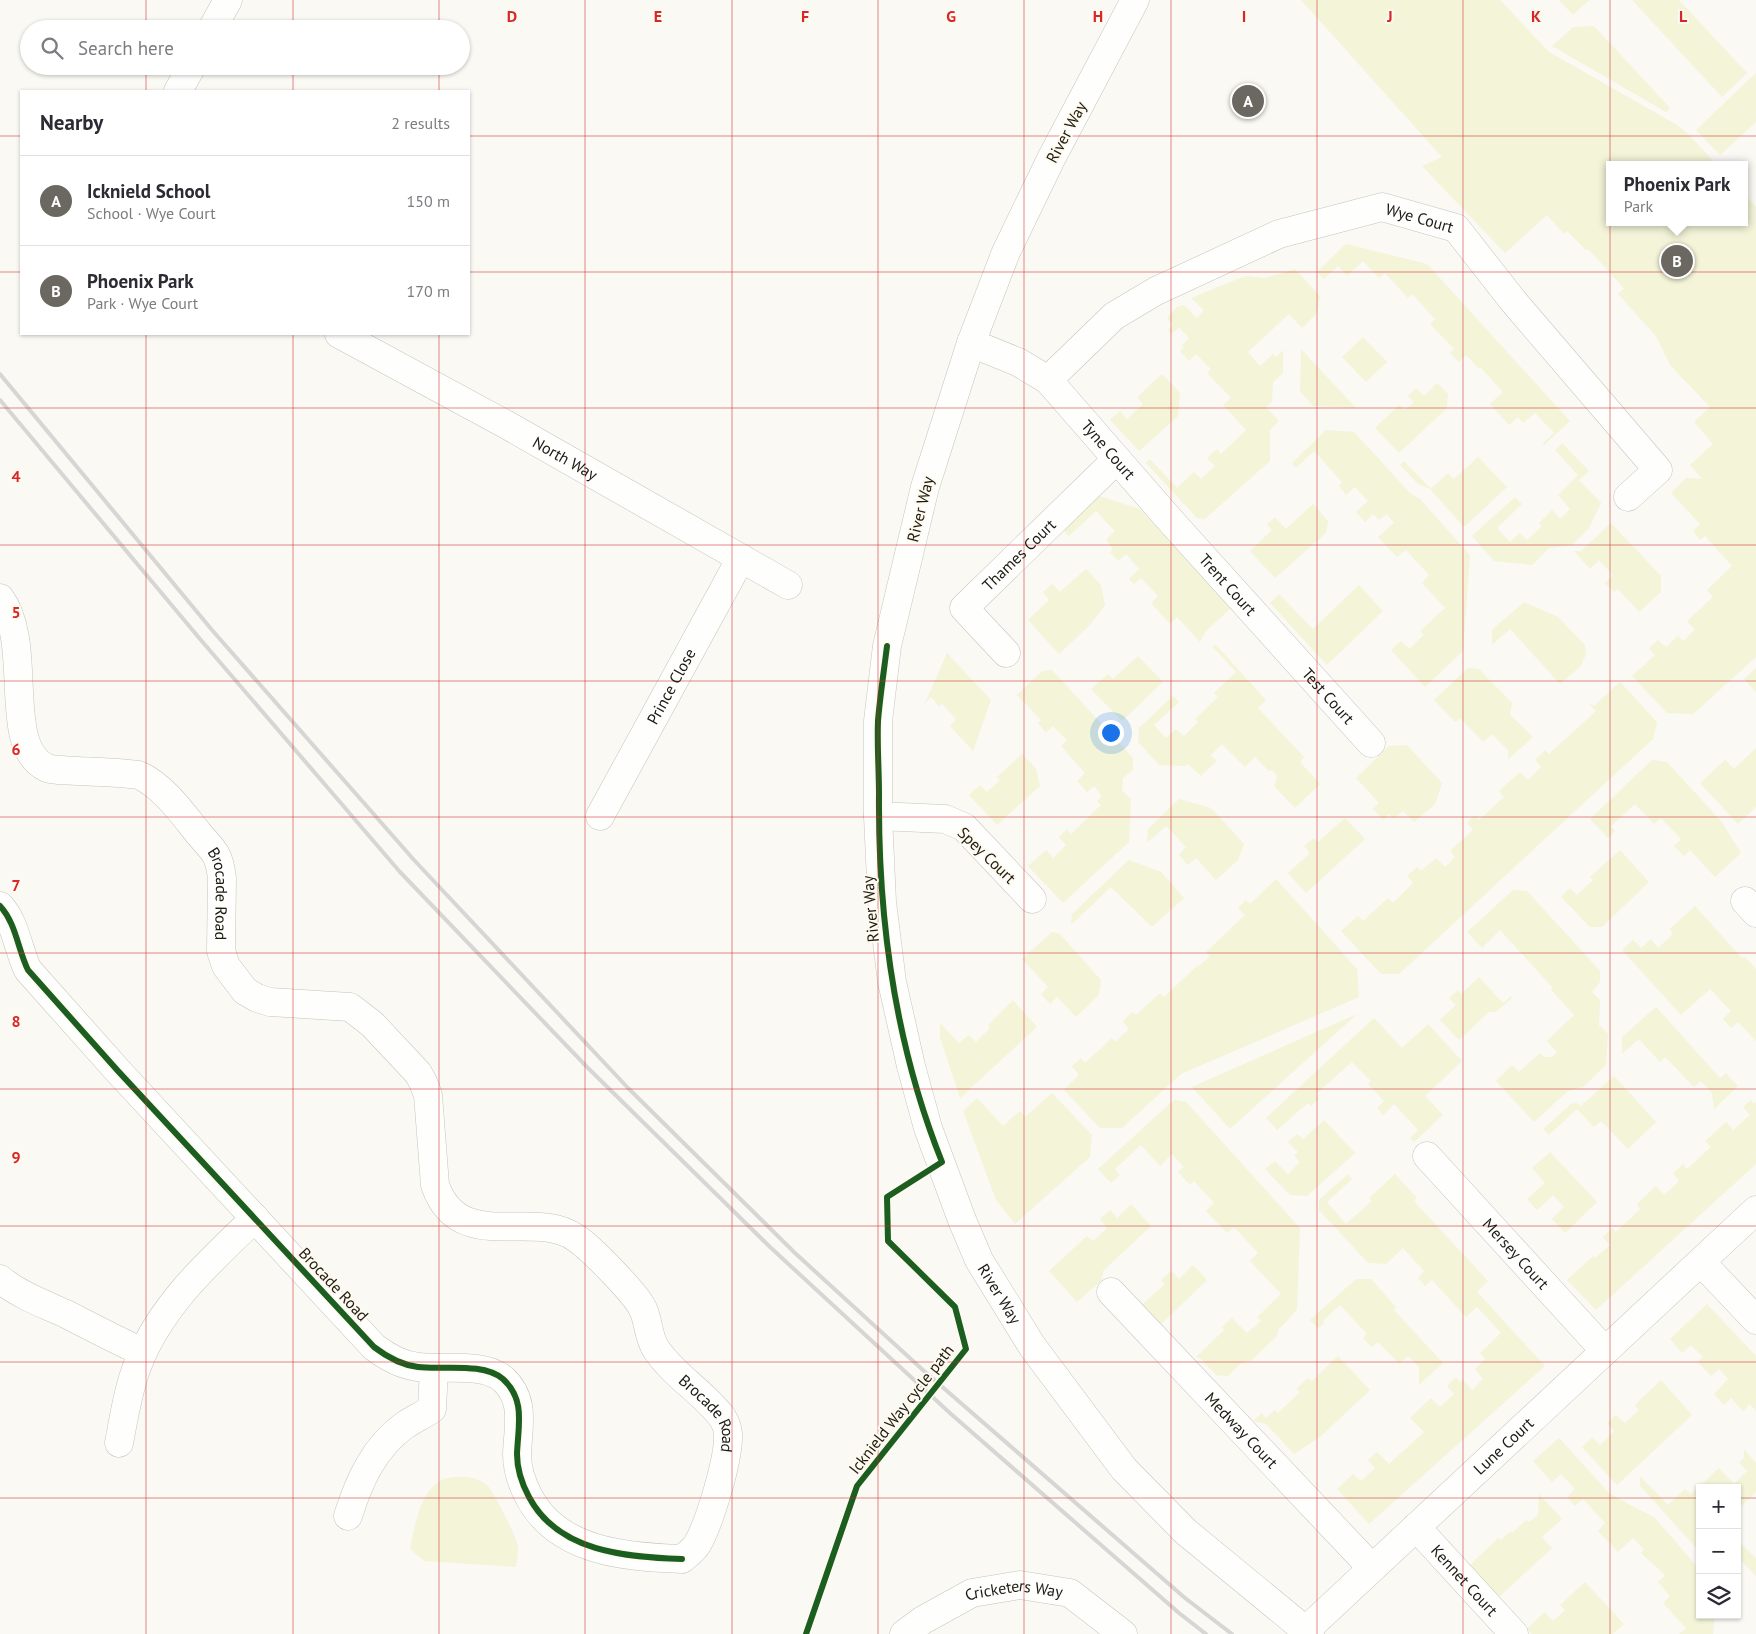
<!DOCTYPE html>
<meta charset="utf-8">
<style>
body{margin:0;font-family:"PT Sans",sans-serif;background:#f7f7f7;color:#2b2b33}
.controls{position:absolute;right:15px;bottom:15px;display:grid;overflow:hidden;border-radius:0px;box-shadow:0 1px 4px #0004}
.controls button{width:45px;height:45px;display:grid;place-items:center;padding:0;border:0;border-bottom:1px solid #e1e1e2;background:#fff;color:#2b2b33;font:25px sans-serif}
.you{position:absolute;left:1110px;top:732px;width:18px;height:18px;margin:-12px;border:4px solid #fff;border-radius:50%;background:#1a73e8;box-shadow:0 0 0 8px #1a73e833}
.badge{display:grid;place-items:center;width:32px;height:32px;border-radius:50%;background:#6a6860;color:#fff;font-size:16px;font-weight:700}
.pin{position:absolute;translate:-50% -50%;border:2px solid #fff;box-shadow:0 1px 5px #0006}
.popup{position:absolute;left:1606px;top:161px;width:142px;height:65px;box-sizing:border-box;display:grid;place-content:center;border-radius:0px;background:#fff;filter:drop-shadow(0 1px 4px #0005);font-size:16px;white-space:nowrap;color:#7c7c81}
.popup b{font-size:19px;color:#2b2b33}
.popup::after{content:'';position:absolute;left:50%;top:100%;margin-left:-10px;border:10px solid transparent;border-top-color:#fff}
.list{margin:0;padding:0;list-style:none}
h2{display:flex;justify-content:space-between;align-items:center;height:65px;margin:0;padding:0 20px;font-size:21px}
h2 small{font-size:16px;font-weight:400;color:#7c7c81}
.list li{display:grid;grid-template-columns:32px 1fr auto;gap:15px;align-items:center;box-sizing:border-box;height:90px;padding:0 20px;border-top:1px solid #e1e1e2}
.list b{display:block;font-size:19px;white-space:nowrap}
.list p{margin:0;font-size:16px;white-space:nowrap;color:#7c7c81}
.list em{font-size:16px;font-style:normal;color:#7c7c81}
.icon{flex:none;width:28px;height:28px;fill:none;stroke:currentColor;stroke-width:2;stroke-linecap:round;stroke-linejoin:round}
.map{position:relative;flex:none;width:1756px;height:1634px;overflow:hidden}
.search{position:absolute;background:#fff;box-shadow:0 1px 4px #0004;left:20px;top:20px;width:450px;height:55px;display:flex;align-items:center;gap:12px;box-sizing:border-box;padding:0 18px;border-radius:28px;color:#7c7c81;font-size:19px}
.panel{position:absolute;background:#fff;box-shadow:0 1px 4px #0004;left:20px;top:90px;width:450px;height:245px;border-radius:0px}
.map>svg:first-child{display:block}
.green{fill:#f3f4d8}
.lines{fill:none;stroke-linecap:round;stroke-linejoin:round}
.minor-casing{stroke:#c6c4bd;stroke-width:29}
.minor{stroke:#fefefd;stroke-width:28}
.rail{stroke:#d6d6d5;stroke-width:4}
.cycleway-casing{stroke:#fefaf0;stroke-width:9}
.cycleway{stroke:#1b5e20;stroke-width:6}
.grid{fill:none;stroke:#d62828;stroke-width:1;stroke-opacity:0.55}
.labels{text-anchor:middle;stroke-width:4;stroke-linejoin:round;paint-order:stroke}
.street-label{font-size:16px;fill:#1d1a11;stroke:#fefaf0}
.grid-label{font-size:16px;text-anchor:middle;font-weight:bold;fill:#d62828;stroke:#fefaf0;stroke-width:4;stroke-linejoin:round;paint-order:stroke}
</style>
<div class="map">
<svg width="1756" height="1634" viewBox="0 0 1756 1634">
<rect width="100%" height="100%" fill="#faf9f4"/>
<path class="green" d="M1301,0H1500L1549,52L1677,125L1687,133L1717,165H1610V222H1744L1745,194L1756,207V657L1693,714L1667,713L1632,676L1655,655L1649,648L1658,640L1666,647L1678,636L1683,641L1695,630L1687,621L1713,597L1707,590L1732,566L1705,536L1700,540L1693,531L1700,524L1671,493L1686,478L1702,479L1690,465L1713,444L1694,422L1710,407L1670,365L1656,336L1618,294L1624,288L1588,249L1586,250L1567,231L1564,234L1547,215L1505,253L1422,166L1442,157Z
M1559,0H1589L1573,15Z
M1632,0H1679L1747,73L1722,97Z
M1594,26L1670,108L1666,112L1552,46L1573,27Z
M1756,73V122L1720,155L1696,130Z
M1346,244L1427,264L1570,421L1544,445L1543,443L1554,433L1535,413L1523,423L1518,417L1509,425L1490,404L1503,392L1481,368L1479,369L1466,355L1459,362L1450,353L1454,349L1430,324L1435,319L1412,294L1408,298L1385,273L1379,278L1363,261L1347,276L1338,266L1324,279L1317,272Z
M1295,269L1320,296L1317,313L1302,328L1289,314L1248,352L1260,366L1273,354L1276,357L1283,350V373L1273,382L1272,401L1266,407L1279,421L1270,430V461L1205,519L1197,518L1146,463L1150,459L1177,488L1194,472L1201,479L1215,466L1207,458L1217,449L1221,454L1246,430L1223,405L1231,398L1207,373L1211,369L1196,354L1189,361L1180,351L1184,347L1182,345L1189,338L1179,327L1172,334L1168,330L1173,325L1167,318L1177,307L1184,305L1197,318L1204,310L1191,298L1245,276L1265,278Z
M1363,337L1387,362L1366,382L1342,357Z
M1301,349L1356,408L1313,406L1300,391Z
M1162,374L1180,393L1178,416L1139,451L1110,420L1120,411L1127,419L1143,404L1137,397Z
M1437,383L1448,394L1447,408L1399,453L1375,428L1399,405L1405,410L1414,402L1408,396L1416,388L1424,396Z
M1326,430L1354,432L1410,493L1420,499L1470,555L1463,651L1425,687L1391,650L1401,641L1409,649L1424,635L1420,631L1445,608L1422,583L1429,575L1406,550L1397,557L1378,537L1394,523L1387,514L1379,520L1373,514L1365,522L1356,512L1368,501L1355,487L1346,495L1339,486L1342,482L1314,451L1296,468L1292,463Z
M1562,443L1589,471L1579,480L1601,503L1589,528L1572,545L1549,548L1532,565L1494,561L1472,536L1515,497L1522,504L1497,528L1510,542L1520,533L1527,540L1542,526L1539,523L1552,510L1560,519L1570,509L1558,495L1578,475L1555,450Z
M1478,457L1507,487L1464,527L1430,489L1418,484L1400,465L1404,461L1431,489L1448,473L1454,479Z
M1099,496L1140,509L1231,608L1205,632L1200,642L1177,617L1170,624L1151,603L1158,596L1141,578L1134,584L1129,579L1139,569L1126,554L1118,561L1110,552L1113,549L1106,540L1115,531L1096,511L1069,536L1063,530Z
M1313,504L1328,521L1326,533L1275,578L1250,551L1272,530L1267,524L1275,517L1286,529Z
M1611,523L1661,576V592L1639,612L1618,589L1614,592L1605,583L1613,575L1599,560L1590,569L1574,551H1581Z
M1086,569L1101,585L1105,605L1090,625L1059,654L1028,620L1049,600L1043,592L1052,584L1060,592Z
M1359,585L1383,611L1327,665L1270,603L1279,594L1313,629Z
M1524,602L1558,617L1585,645L1586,654L1581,666L1560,684L1510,629L1492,645V630Z
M1215,644L1266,700L1258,708L1304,757L1300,762L1320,784L1295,808L1274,786L1276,781L1277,775L1273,771H1269L1255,757L1245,767L1222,744L1211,755L1217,761L1201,776L1188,764L1186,766L1159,765L1138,742L1139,728L1173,696L1179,702L1154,725L1166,738L1176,729L1184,736L1198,722L1195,719L1218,697L1214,693L1236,672L1213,647Z
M947,653L991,700L973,751L950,726L956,719L942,704L939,706L931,697L925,703Z
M1138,656L1163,682L1122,721L1091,689L1108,674L1113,679Z
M1468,668L1479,669L1512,703L1510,715L1533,737L1508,759V750L1492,734L1483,742L1460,718L1455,722L1434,700Z
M1756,668V692L1744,679Z
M1052,670L1133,758V770L1123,778L1122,791L1131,799L1129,842L1063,903L1028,866L1046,850L1053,858L1066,845L1059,837L1067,829L1071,834L1101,805L1097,801L1102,796L1094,786L1087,792L1077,781L1085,773L1061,746L1067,740L1053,726L1046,733L1038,723L1041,720L1017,695L1042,671Z
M1620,682L1657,722L1653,739L1399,974H1381L1341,931L1358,916L1363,921L1388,898L1393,903L1413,883L1407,876L1417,867L1421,871L1436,858L1445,867L1455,857L1450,851L1473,830L1467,823L1475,815L1479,820L1504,797L1499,791L1520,772L1528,780L1541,767L1535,760L1545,750L1549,754L1596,711L1589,704L1590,703L1594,706Z
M1407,745L1442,783L1435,804L1414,822L1403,811L1394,819L1389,814L1383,820L1373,809L1379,803L1356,778L1389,746Z
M1756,748V807L1738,824L1700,783L1725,760L1734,769Z
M1022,754L1036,769L1040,786L997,825L969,795L980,785L987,792L1000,780L997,777Z
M1652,760L1667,762L1721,821L1741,853L1715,877L1690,850L1684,856L1674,846L1681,839L1661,818L1654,824L1635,804L1611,826L1615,831L1608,838L1590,819Z
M1179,799L1211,808L1244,844L1238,860L1216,880L1196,858L1188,865L1179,855L1186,847L1166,826L1147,843L1148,829Z
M1345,818L1365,839L1306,893L1288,873L1310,853L1304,846L1314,838L1318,842Z
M1620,850L1649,882L1602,927H1590L1561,897L1570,888L1577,895L1593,880L1590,877Z
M1129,860L1161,872L1184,898L1152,927L1111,887L1071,925L1072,914Z
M1276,879L1357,969L1359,997L1181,1074L1122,1128H1100L1064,1090L1079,1075L1072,1066L1081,1058L1085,1063L1112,1038L1115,1042L1129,1029L1123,1021L1132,1012L1136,1015L1160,993L1164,997L1198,965L1199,966L1210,956L1206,952L1245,915L1238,908L1246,900L1250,904Z
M1513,890L1527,891L1600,971V982L1592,992L1600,1000L1599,1025L1608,1034L1606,1065L1583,1087L1568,1091L1534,1122L1496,1081L1512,1065L1519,1072L1540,1053L1544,1057H1552L1557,1052L1547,1041L1574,1015L1551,990L1553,988L1500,930L1482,948L1467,932Z
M1695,906L1742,958L1745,957L1756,969V1041L1738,1022L1731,1028L1723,1019L1731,1011L1710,989L1681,1015L1622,950L1633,940L1641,948L1651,939L1658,948L1673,934L1670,929Z
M1052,932L1060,934L1101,980L1099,995L1076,1017L1057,997L1050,1004L1041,994L1048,987L1022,959Z
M1479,977L1503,1003L1511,996L1512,998L1496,1012H1489L1459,1040L1440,1020L1456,1005L1449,998L1458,990L1461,994Z
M1013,1000L1037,1027L960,1098L940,1037V1023L959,1043L969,1035L976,1042L990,1028L988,1025Z
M1656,1007L1720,1078L1726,1073L1738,1086L1714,1109L1712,1093L1701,1081L1694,1087L1665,1057L1660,1062L1639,1039L1622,1054V1037Z
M1357,1014L1230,1129L1192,1087Z
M1374,1018L1402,1048L1428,1024L1462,1061L1425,1096L1443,1115L1414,1142L1410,1138L1418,1130L1394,1104L1383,1115L1377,1108L1384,1101L1368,1084L1371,1081L1352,1062L1316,1094L1319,1098L1311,1106L1308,1103L1277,1130L1266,1118Z
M1614,1076L1656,1122L1628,1149L1601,1121L1594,1127L1577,1109L1549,1135L1543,1129L1571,1104L1577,1103L1581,1106Z
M1052,1093L1092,1135L1090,1157L1015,1224L996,1200L963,1111L977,1098L1003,1126L1020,1111L1025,1117Z
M1174,1100L1186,1102L1300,1228L1297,1310L1279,1329L1276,1337L1252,1360L1241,1363L1228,1376L1216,1375L1200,1358L1196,1357L1224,1330L1222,1327L1232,1318L1247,1333L1261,1321L1257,1317L1281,1294L1250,1261L1258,1253L1234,1227L1227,1233L1206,1211L1214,1203L1194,1181L1190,1185L1178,1172L1184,1167L1172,1154L1160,1166L1141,1145L1115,1169L1120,1175L1111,1183L1098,1169Z
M1751,1100L1754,1104L1756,1102V1164L1596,1310L1567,1280L1593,1256L1595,1258L1610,1245L1603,1237L1612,1228L1616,1232L1640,1209L1637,1204L1656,1186L1664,1195L1679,1181L1673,1173L1683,1164L1687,1169L1711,1147L1705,1141L1726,1122L1733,1130L1750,1115L1743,1107Z
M1324,1120L1355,1153L1307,1196L1290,1195L1265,1169L1275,1161L1288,1174L1300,1162L1294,1155L1298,1152L1288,1142L1297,1134L1303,1139Z
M1550,1152L1597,1202L1565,1233L1552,1219L1564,1207L1553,1195L1537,1210L1527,1199L1545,1183L1532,1168Z
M1348,1174L1352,1179L1327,1202L1346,1224L1372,1201L1369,1198L1395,1174L1417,1198L1414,1201L1488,1281L1477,1292L1545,1366L1369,1524L1337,1489L1353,1474L1361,1481L1375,1468L1368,1460L1377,1452L1389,1464L1424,1432L1410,1418L1431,1398L1440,1407L1454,1394L1447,1386L1456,1377L1460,1382L1463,1380L1472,1390L1483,1379L1475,1369L1485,1359L1480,1353L1501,1333L1477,1307L1466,1317L1432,1280L1425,1286L1418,1278L1424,1271L1403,1248L1386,1264L1368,1263L1319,1210V1200Z
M1131,1204L1151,1226L1103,1271L1102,1280L1077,1302L1049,1271L1087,1236L1093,1241L1107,1228L1100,1219L1110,1210L1117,1218Z
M1193,1265L1207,1280L1156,1329L1137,1309L1165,1284L1161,1280L1171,1271L1179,1279Z
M1356,1279H1371L1396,1307L1394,1310L1443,1363L1419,1385V1367L1408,1356L1399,1364L1378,1342L1372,1347L1363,1338L1367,1334L1340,1305L1323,1321L1324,1323L1318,1328L1310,1320Z
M1707,1304L1756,1356V1411L1750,1404L1743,1411L1731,1398L1724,1405L1714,1394L1728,1379L1719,1369L1711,1376L1698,1362L1703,1357L1691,1345L1682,1353L1670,1339Z
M1338,1356L1370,1390L1321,1436L1294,1454L1266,1424L1253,1421L1262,1413L1266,1418L1275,1410L1278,1413L1300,1392L1296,1389L1308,1378L1312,1381Z
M1661,1380L1692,1415L1617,1485L1582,1447L1592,1437L1600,1445L1614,1431L1607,1423L1616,1415L1625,1423L1639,1410L1635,1405Z
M1559,1438L1610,1494L1655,1518L1700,1570V1601L1698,1603L1700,1605V1615H1710L1714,1619L1713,1634H1679L1686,1628L1663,1603L1670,1596L1658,1582L1665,1575L1641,1553L1644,1549L1633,1538L1618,1552L1598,1531L1605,1523L1583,1499L1575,1506L1567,1497L1575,1489L1561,1474L1552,1482L1533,1461Z
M1744,1449L1756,1463V1492L1737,1510V1488H1700V1552L1640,1486V1476L1668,1505L1685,1489L1691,1494L1719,1468L1734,1484L1747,1471L1739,1462L1744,1458Z
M459,1477C469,1477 480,1478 488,1486C494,1493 518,1539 518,1548C518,1554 517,1561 516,1567L424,1561L410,1549C414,1529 420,1492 440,1481C445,1478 452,1477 459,1477Z
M1539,1494L1562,1519L1542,1537L1552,1548L1499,1597L1470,1565L1498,1538L1501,1540L1511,1531L1512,1533L1526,1520L1529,1522L1538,1515Z
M1741,1544L1756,1558V1576L1737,1556V1548Z
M1585,1582L1624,1624L1613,1634H1532L1527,1629L1545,1612L1553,1621L1565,1610L1560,1605Z"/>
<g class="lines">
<g class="minor-casing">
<g id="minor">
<path id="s1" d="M1135,0L1052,157L1006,252L971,343L925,487L887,646L878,721V816L882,902L892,982L911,1066L928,1128L962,1220L979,1260L1032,1346L1124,1469L1186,1532L1310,1634"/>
<path d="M212,29L228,0"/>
<path d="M178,91L192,66"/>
<path id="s2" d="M339,334L507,425L788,585"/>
<path id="s3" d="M971,343L1018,362L1048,380L1169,519L1371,743"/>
<path id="s4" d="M1048,380L1114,316L1156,291L1279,234L1382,207L1456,228L1514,302L1658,470L1628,497"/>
<path id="s5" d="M0,598C35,645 0,746 47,768C57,771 68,770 78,771C98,772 119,772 139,775C164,787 182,813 199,834C205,841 212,848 216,855C220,862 221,870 222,878L221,951L226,966L245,991L257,998L270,1002L350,1007L372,1024L418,1073L423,1082L428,1095L435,1185C459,1255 533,1208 576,1238C591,1248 636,1294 643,1309C649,1322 648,1337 656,1349C673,1375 703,1392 722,1417C725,1422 728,1428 728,1434C729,1459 710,1521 698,1543C695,1549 688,1554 682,1559C626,1557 558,1552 529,1497C522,1484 517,1469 517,1454C518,1426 526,1400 503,1379C483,1362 443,1370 418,1367C402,1365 387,1357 374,1347L118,1071L28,970C18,950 16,923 0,906"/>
<path id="s6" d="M1006,653L964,608L1117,459"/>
<path id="s7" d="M600,816L741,558"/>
<path d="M878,816L945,819L964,827L1032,899"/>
<path d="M1745,901L1756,913"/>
<path id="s8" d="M1427,1156L1605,1351"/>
<path d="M1701,1262L1756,1320"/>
<path d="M0,1279C19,1295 44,1304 66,1314C92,1327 117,1341 143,1352"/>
<path id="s9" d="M1111,1292L1372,1568"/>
<path d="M119,1443C124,1417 128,1389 138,1364C161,1305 210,1261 255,1218"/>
<path d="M348,1516C359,1481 374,1447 405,1425C414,1419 423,1415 432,1409L434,1368"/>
<path id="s10" d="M1416,1527L1514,1634"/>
<path id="s11" d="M1306,1630L1756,1210"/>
<path id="s12" d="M904,1634L923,1620L972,1593L1020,1585L1070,1593L1123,1634"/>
</g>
</g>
<use href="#minor" class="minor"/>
<path class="rail" d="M0,374L212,630L414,860L628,1088L795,1253L924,1371L1185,1598L1232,1634
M0,400L200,639L400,872L587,1067L770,1247L951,1414L1179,1613L1206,1634"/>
<g class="cycleway-casing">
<path id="cycleway" d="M0,906C16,923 18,950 28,970L118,1071L374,1347C387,1357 402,1365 418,1367C443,1370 483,1362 503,1379C526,1400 518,1426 517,1454C517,1469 522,1484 529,1497C558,1552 626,1557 682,1559
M806,1634L857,1486L966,1349L955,1307L888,1241L887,1197L942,1162C895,1045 878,918 879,794C879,770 877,745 878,721C880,696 884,671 887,646"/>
</g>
<use href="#cycleway" class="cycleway"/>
</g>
<path class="grid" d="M146,0V29M293,0V29M439,0V29M585,0V1634M732,0V1634M878,0V1634M1024,0V1634M1171,0V1634M1317,0V1634M1463,0V1634M1610,0V1634M146,66V91M293,66V91M439,66V91M0,136H21M469,136H1756M0,272H21M469,272H1756M146,334V1634M293,334V1634M439,334V1634M0,408H1756M0,545H1756M0,681H1756M0,817H1756M0,953H1756M0,1089H1756M0,1226H1756M0,1362H1756M0,1498H1700M1737,1498H1756"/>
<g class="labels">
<g class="street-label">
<text transform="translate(1066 132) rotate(-62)" y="6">River Way</text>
<text dy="6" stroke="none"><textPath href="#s4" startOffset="422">Wye Court</textPath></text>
<text dy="6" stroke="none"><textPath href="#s3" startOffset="178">Tyne Court</textPath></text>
<text dy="6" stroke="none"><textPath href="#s2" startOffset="258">North Way</textPath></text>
<text transform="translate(920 509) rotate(-76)" y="6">River Way</text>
<text dy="6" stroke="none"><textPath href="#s6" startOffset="138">Thames Court</textPath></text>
<text dy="6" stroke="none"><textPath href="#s3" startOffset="358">Trent Court</textPath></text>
<text dy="6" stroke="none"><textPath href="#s7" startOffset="148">Prince Close</textPath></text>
<text dy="6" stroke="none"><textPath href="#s3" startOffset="508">Test Court</textPath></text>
<text transform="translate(987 855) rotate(44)" y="6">Spey Court</text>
<text dy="6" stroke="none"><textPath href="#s5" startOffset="426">Brocade Road</textPath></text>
<text transform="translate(870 909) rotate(-95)" y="6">River Way</text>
<text dy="6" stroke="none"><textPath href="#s8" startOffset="132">Mersey Court</textPath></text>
<text transform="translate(334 1284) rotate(47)" y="6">Brocade Road</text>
<text dy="6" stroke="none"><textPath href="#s1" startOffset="1364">River Way</textPath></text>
<text transform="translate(901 1409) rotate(-52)" y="6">Icknield Way cycle path</text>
<text dy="6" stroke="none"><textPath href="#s5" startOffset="1235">Brocade Road</textPath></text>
<text dy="6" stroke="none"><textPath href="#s9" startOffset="190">Medway Court</textPath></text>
<text dy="6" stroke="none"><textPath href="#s11" startOffset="270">Lune Court</textPath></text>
<text dy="6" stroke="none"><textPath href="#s10" startOffset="72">Kennet Court</textPath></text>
<text dy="6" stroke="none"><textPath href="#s12" startOffset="122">Cricketers Way</textPath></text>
</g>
</g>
<g class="grid-label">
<text x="512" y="22">D</text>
<text x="658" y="22">E</text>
<text x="805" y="22">F</text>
<text x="951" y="22">G</text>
<text x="1098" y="22">H</text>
<text x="1244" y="22">I</text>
<text x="1390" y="22">J</text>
<text x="1536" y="22">K</text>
<text x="1683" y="22">L</text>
<text x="16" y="482">4</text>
<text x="16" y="618">5</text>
<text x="16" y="755">6</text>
<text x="16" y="891">7</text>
<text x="16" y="1027">8</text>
<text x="16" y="1163">9</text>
</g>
</svg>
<div class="controls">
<button>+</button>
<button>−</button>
<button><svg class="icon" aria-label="layers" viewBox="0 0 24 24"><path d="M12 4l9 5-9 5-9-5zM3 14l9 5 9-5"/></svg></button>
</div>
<div class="you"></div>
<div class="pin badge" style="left:1248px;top:101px">A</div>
<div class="pin badge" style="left:1677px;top:261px">B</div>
<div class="popup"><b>Phoenix Park</b>Park</div>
<div class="search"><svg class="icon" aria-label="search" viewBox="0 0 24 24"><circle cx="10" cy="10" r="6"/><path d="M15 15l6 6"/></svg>Search here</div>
<section class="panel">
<h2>Nearby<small>2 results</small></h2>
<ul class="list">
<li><span class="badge">A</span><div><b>Icknield School</b><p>School · Wye Court</p></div><em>150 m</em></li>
<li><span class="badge">B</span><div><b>Phoenix Park</b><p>Park · Wye Court</p></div><em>170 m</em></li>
</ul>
</section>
</div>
